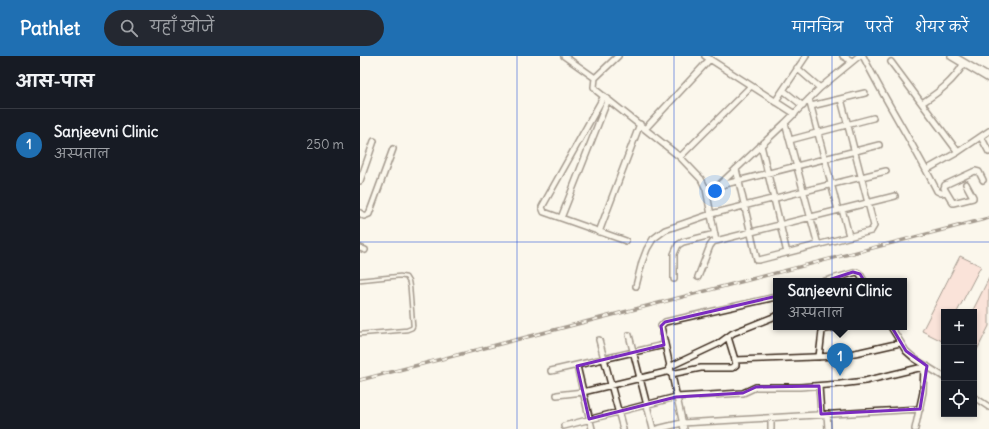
<!DOCTYPE html>
<html lang="hi">
<meta charset="utf-8">
<style>
body{margin:0;font-family:Delius,"Playpen Sans Deva",sans-serif;background:#242831;color:#f1f3f6}
.controls{position:absolute;right:12px;bottom:12px;display:grid;overflow:hidden;border-radius:0px;box-shadow:0 2px 6px #0003}
.controls button{width:36px;height:36px;display:grid;place-items:center;padding:0;border:0;border-bottom:1px solid #363941;background:#171b24;color:#f1f3f6;font:20px sans-serif}
.you{position:absolute;left:355px;top:135px;width:14px;height:14px;margin:-10px;border:3px solid #fff;border-radius:50%;background:#1a73e8;box-shadow:0 0 0 6px #1a73e833}
.badge{display:grid;place-items:center;width:26px;height:26px;border-radius:50%;background:#1f6fb2;color:#fff;font-size:13px;font-weight:700}
.pin{position:absolute;translate:-50% -33px;filter:drop-shadow(0 1px 2px #0008)}
.pin::after{content:'';position:absolute;top:21px;width:14px;height:12px;background:inherit;clip-path:polygon(0 0,100% 0,50% 100%)}
.popup{position:absolute;left:413px;top:222px;width:134px;height:52px;box-sizing:border-box;display:grid;place-content:center;border-radius:0px;background:#171b24;filter:drop-shadow(0 1px 3px #0005);font-size:13px;white-space:nowrap;color:#9ea1a6}
.popup b{font-size:15px;color:#f1f3f6}
.popup::after{content:'';position:absolute;left:50%;top:100%;margin-left:-8px;border:8px solid transparent;border-top-color:#171b24}
.list{margin:0;padding:0;list-style:none}
h2{display:flex;justify-content:space-between;align-items:center;height:52px;margin:0;padding:0 16px;font-size:17px}
h2 small{font-size:13px;font-weight:400;color:#9ea1a6}
.list li{display:grid;grid-template-columns:26px 1fr auto;gap:12px;align-items:center;box-sizing:border-box;height:72px;padding:0 16px;border-top:1px solid #363941}
.list b{display:block;font-size:15px;white-space:nowrap}
.list p{margin:0;font-size:13px;white-space:nowrap;color:#9ea1a6}
.list em{font-size:13px;font-style:normal;color:#9ea1a6}
.icon{flex:none;width:22px;height:22px;fill:none;stroke:currentColor;stroke-width:2;stroke-linecap:round;stroke-linejoin:round}
.map{position:relative;flex:none;width:629px;height:373px;overflow:hidden}
header{display:flex;align-items:center;gap:24px;box-sizing:border-box;height:56px;padding:0 20px;background:#1f6fb2;color:#fff}
header strong{font-size:19px}
nav{display:flex;gap:22px;margin-inline-start:auto;font-size:14px}
.search{width:280px;height:36px;background:#242831;display:flex;align-items:center;gap:10px;box-sizing:border-box;padding:0 14px;border-radius:22px;color:#9ea1a6;font-size:15px}
main{display:flex}
aside{flex:1;background:#171b24}
.map>svg:first-child{display:block}
.building{fill:#f9c9c0;stroke:#3b2a1e}
.lines{fill:none;stroke-linecap:round;stroke-linejoin:round}
.lane-casing{stroke:#3b2a1e;stroke-width:5.5}
.street-casing{stroke:#3b2a1e;stroke-width:8}
.secondary-casing{stroke:#3b2a1e;stroke-width:10}
.lane{stroke:#fbf7ec;stroke-width:2.5}
.street{stroke:#fbf7ec;stroke-width:5}
.secondary{stroke:#fbf7ec;stroke-width:7}
.rail-casing{stroke:#3b2a1e;stroke-width:3.5}
.rail{stroke:#fbf7ec;stroke-width:2;stroke-dasharray:6;stroke-linecap:butt}
.marked{fill:none;stroke:#7b2cbf;stroke-width:3;stroke-linejoin:round}
.grid{fill:none;stroke:#1d4ed8;stroke-width:1;stroke-opacity:0.55}
</style>
<header>
<strong>Pathlet</strong>
<div class="search"><svg class="icon" aria-label="search" viewBox="0 0 24 24"><circle cx="10" cy="10" r="6"/><path d="M15 15l6 6"/></svg>यहाँ खोजें</div>
<nav><a>मानचित्र</a><a>परतें</a><a>शेयर करें</a></nav>
</header>
<main>
<aside>
<h2>आस-पास<small></small></h2>
<ul class="list">
<li><span class="badge">1</span><div><b>Sanjeevni Clinic</b><p>अस्पताल</p></div><em>250 m</em></li>
</ul>
</aside>
<div class="map">
<svg width="629" height="373" viewBox="0 0 629 373">
<rect width="100%" height="100%" fill="#fbf7ec"/>
<filter id="ink" filterUnits="userSpaceOnUse"><feTurbulence type="fractalNoise" baseFrequency=".025" numOctaves="2"/><feDisplacementMap in="SourceGraphic" scale="8" xChannelSelector="R" yChannelSelector="G"/><feConvolveMatrix kernelMatrix="1 2 1 2 8 2 1 2 1" color-interpolation-filters="sRGB"/></filter>
<g filter="url(#ink)">
<path class="building" d="M600,200L621,210L597,256H584V282L582,285L562,275Z
M629,222V270L614,300V256H612Z"/>
<g class="lines">
<g class="lane-casing">
<path id="lane" d="M0,224L40,220L46,221L49,226L50,232L53,270L52,272L47,274L0,278"/>
</g>
<g class="street-casing">
<path id="street" d="M204,0L235,22
M258,0L235,22L234,31L237,35L320,101L341,123L346,133L356,185L535,140
M345,0L435,58
M483,0L492,5
M503,0C526,46 554,89 577,135L581,137L586,136
M531,6L598,96
M437,12L460,32
M423,34L443,50
M244,40L182,151L184,156L266,185
M449,43L478,154
M415,46L446,0
M562,47C579,36 594,25 604,7
M451,50L505,37
M425,67L458,189
M285,73L350,3
M621,81L629,96
M430,84L513,62
M401,89L427,197
M320,101L391,30
M376,113L397,204H399L511,175L514,170L481,43
M566,114L598,96L629,75
M0,125L14,85
M606,128L613,141V142L593,147L584,132L585,129L615,115L619,116L623,124
M358,130L425,67L460,32L499,0
M346,133L519,89
M482,153L489,180
M0,157L4,160L9,158L33,93
M201,162L248,43
M239,176L280,68
M0,192L5,194
M338,221L350,190L353,186L356,185
M314,223V198L318,189L323,186L355,178
M465,225L497,216L500,218L504,225
M276,230L282,206L287,193L293,183L305,174L351,158L526,115
M531,271L546,295L555,303L584,321
M269,279L293,373
M368,281L375,304
M239,284L263,373
M459,301L462,275L466,273L479,271
M217,310L232,373
M309,311L358,288L373,277L416,260
M191,315L304,289
M311,318L341,312H372L376,309L375,304L479,300L500,296L540,287
M459,330L461,358
M197,339L223,336L310,315
M614,341L629,351
M467,358L468,373
M411,362V373
M204,370L316,341L383,337L396,331H440L480,328L505,325L567,310
M297,373L322,367L560,353
M324,373L301,270L305,266L416,241
M555,373L563,336L564,310"/>
</g>
<g class="secondary-casing">
<path id="secondary" d="M592,0L629,22"/>
</g>
<use href="#lane" class="lane"/>
<use href="#street" class="street"/>
<use href="#secondary" class="secondary"/>
<g class="rail-casing">
<path id="rail" d="M0,324L629,162"/>
</g>
<use href="#rail" class="rail"/>
</g>
</g>
<path d="M0 0H629V373H0ZM493,216L500,218L546,295L567,310L560,353L461,358L459,330L396,331L383,337L316,341L229,363L217,310L304,289L301,270L305,266L426,238Z" fill="#fbf7ec" fill-opacity=".55" fill-rule="evenodd"/>
<path class="marked" d="M493,216L500,218L546,295L567,310L560,353L461,358L459,330L396,331L383,337L316,341L229,363L217,310L304,289L301,270L305,266L426,238Z"/>
<path class="grid" d="M157,0V373M314,0V373M472,0V373M0,186H629"/>
</svg>
<div class="controls">
<button>+</button>
<button>−</button>
<button><svg class="icon" aria-label="locate" viewBox="0 0 24 24"><circle cx="12" cy="12" r="6"/><path d="M12 2v4M12 18v4M2 12h4M18 12h4"/></svg></button>
</div>
<div class="you"></div>
<div class="pin badge" style="left:480px;top:320px">1</div>
<div class="popup"><b>Sanjeevni Clinic</b>अस्पताल</div>
</div>
</main>
